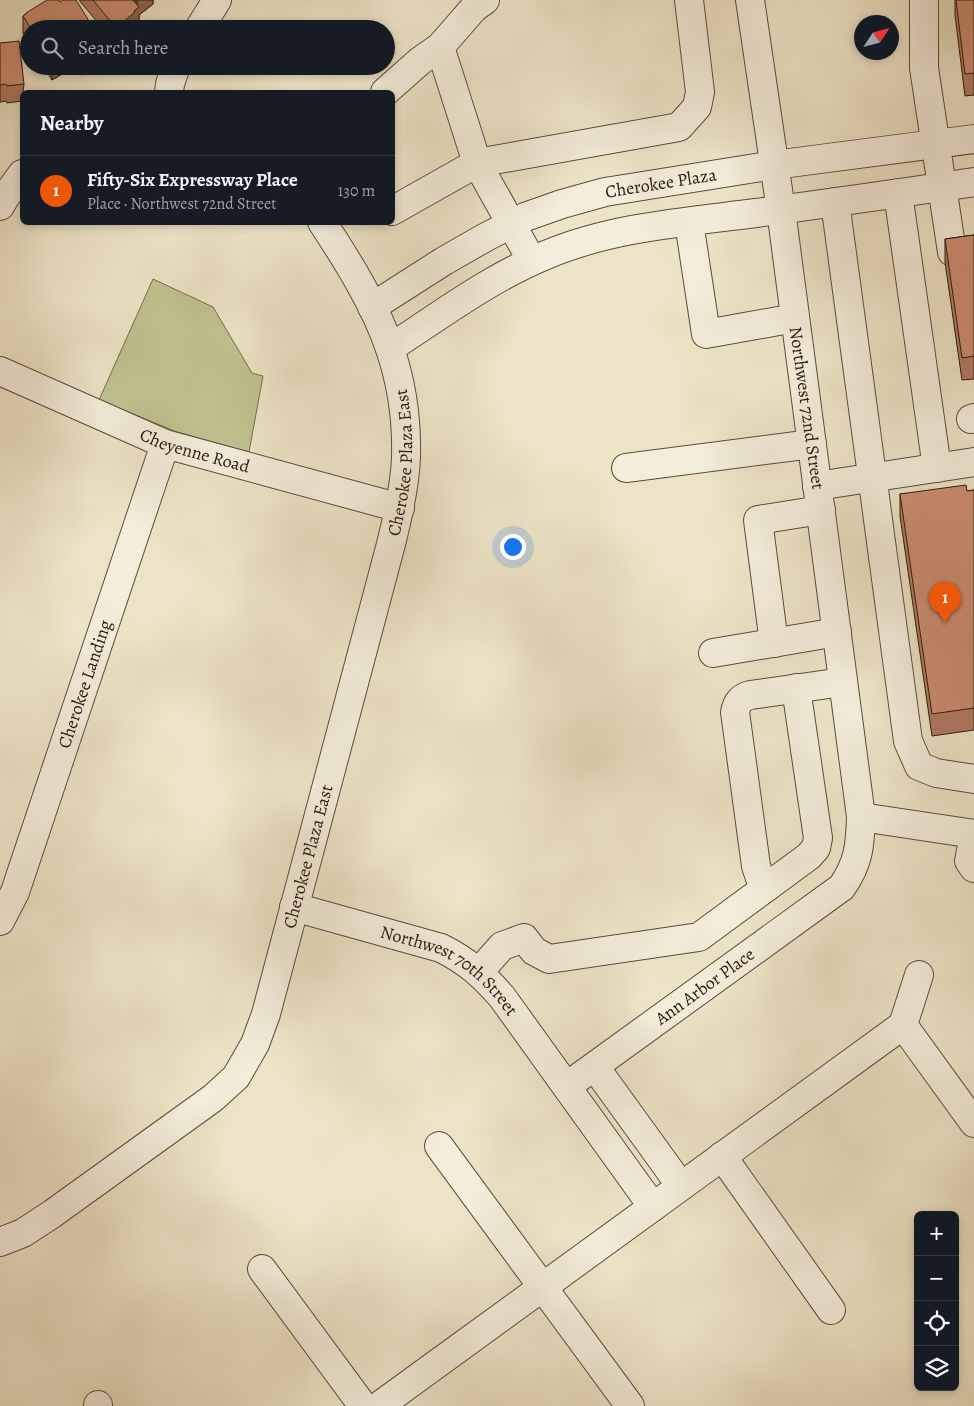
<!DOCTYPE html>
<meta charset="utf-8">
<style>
body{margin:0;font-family:Alegreya,serif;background:#242831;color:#f1f3f6}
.controls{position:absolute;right:15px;bottom:15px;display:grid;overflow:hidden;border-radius:8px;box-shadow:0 2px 8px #0003}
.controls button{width:45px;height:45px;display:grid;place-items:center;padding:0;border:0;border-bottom:1px solid #363941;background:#171b24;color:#f1f3f6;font:25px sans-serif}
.compass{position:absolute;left:854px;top:15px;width:45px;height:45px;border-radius:50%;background:#171b24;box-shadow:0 2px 8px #0003;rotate:54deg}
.you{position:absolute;left:512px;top:546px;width:18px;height:18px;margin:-12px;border:4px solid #fff;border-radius:50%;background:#1a73e8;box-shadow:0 0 0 8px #1a73e833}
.badge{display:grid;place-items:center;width:32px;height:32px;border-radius:50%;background:#ea580c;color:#fff;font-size:16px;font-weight:700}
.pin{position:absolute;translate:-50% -41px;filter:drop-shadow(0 1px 2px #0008)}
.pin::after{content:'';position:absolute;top:26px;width:18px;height:15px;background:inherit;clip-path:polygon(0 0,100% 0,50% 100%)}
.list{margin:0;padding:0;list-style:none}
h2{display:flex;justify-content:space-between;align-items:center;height:65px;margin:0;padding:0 20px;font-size:21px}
h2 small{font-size:16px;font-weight:400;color:#9ea1a6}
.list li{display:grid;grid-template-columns:32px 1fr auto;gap:15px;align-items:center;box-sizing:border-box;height:70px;padding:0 20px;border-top:1px solid #363941}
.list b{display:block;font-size:19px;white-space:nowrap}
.list p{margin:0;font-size:16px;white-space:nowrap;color:#9ea1a6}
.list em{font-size:16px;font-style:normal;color:#9ea1a6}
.icon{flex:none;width:28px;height:28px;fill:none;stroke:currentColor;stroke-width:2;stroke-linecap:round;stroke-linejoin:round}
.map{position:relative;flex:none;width:974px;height:1406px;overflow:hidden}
.search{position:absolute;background:#171b24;box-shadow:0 2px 8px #0003;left:20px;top:20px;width:375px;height:55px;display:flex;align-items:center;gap:12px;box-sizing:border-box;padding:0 18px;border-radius:28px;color:#9ea1a6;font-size:19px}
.panel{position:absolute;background:#171b24;box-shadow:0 2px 8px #0003;left:20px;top:90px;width:375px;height:135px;border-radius:8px}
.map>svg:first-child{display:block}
.green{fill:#c0c190;stroke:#746d4e}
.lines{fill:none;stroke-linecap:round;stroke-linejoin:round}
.minor-casing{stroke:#5a4c3c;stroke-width:30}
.minor{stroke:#f3eddb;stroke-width:28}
.wall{fill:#b17a64;stroke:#29190d}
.shaded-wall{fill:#906351;stroke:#29190d}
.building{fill:#ce8e74;stroke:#29190d}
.labels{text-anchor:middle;stroke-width:4;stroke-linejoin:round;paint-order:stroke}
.street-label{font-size:18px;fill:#29190d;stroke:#f3eddb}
</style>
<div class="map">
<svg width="974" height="1406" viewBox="0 0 974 1406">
<rect width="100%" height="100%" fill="#ede4c7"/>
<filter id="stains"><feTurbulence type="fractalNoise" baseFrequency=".004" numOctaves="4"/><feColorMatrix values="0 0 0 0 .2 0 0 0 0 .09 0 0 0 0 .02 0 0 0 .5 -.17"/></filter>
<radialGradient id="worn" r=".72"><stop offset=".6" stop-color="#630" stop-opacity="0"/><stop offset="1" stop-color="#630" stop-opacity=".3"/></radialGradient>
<path class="green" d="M153,279L213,307L252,373L263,376L249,452L177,432L99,400Z"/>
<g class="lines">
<g class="minor-casing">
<g id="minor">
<path d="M485,0L474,8L440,47L477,163L532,261"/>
<path d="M924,0V68L952,252"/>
<path d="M199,29L217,0"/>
<path d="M169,92L170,84L176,66"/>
<path d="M385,92L420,61L440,47"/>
<path d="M898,193L937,468"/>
<path d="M835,202L908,741L919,766L936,773L974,779"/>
<path d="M0,206L6,196L22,174"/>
<path d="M392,211L477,163L679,127L697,107L700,92L689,0"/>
<path d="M689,222L706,334L795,318"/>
<path id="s1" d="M372,307L444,261L486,237L525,217L562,204L605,192L774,165L974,139"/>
<path d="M390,348C441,315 490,278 546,255C612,227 686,222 756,213C829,203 902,193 974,182"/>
<path id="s2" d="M0,371L165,444L400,508"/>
<path d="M971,419L974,418"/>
<path d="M626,468L812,444"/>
<path d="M817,486L974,462"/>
<path d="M774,643L758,520L821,510"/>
<path d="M713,653L837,632"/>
<path d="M861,817L974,834"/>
<path d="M974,835L969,861L974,868"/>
<path d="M767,887L760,878L756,866L735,712C737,703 740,698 750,695L843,682"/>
<path id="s3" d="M294,907L441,948C467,961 483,975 502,997L653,1207"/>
<path id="s4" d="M0,921L15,892L165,444"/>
<path d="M479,972L502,946L524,938L534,951L549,959L699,937L809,856L816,848L818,838L796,688"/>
<path d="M903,1025L974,1123"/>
<path d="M595,1067L681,1186"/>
<path id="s5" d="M567,1086L842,887C859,862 860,846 861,817L781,210L750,0"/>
<path d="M439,1146L630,1406"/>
<path d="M722,1156L831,1310"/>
<path id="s6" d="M0,1242L23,1233L52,1214L213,1098L236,1077L255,1044L266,1014L391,544C398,516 405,486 406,458C407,422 402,384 390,349C376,306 347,260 322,222"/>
<path d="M262,1269L363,1406"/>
<path d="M98,1405V1406"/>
<path d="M379,1406L903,1025L919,975"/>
</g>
</g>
<use href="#minor" class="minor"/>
</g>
<path class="wall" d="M79,0H153V4L139,15V24L135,27V29H103Z
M955,0H974V95L965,96L955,15Z
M60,2L94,29H29V42L23,33V16L26,14V13Z
M0,43L24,84L22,101L7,103L6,101L0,102Z
M43,66H72V68L52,80Z
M76,66H97L82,75Z
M974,235V379L962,380L945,262V239Z
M974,490V730L932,736L900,516V494L967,491Z"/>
<path class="shaded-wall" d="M133,0H136V9L137,8V0H153V4L139,15V24L135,27V29H116Z
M52,66H72V68L52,80Z
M82,66H97L82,75Z"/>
<path class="building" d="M47,0H59L60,2L63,0H76L94,29H31L23,16L26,14V13Z
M93,0H133L139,7L134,11L135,12L116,28Z
M956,0H974V73L965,74Z
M19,41L24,84L7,86L6,84L0,85V43Z
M974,235V356L962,358L945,239Z
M966,485L967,491L974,490V708L932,714L900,494Z"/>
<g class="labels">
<g class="street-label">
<text dy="6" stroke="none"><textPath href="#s1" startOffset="318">Cherokee Plaza</textPath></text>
<text transform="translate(807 408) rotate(82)" y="6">Northwest 72nd Street</text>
<text dy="6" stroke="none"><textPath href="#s2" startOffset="211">Cheyenne Road</textPath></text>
<text dy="6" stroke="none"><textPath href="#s6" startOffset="928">Cherokee Plaza East</textPath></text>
<text dy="6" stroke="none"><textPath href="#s4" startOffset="252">Cherokee Landing</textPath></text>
<text dy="6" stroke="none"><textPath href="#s6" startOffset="522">Cherokee Plaza East</textPath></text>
<text dy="6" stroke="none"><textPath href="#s3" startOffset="171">Northwest 70th Street</textPath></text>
<text dy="6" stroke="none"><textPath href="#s5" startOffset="170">Ann Arbor Place</textPath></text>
</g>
</g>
<rect width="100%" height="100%" filter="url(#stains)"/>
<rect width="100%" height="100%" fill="url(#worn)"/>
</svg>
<div class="controls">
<button>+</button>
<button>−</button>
<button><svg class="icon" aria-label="locate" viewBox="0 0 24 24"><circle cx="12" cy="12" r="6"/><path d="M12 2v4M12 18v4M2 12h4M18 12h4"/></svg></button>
<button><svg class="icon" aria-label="layers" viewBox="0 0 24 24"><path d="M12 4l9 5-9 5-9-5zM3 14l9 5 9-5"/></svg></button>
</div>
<svg class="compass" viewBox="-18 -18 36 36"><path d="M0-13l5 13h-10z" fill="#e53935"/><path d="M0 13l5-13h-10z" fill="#9ea1a6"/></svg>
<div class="you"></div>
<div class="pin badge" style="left:945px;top:623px">1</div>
<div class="search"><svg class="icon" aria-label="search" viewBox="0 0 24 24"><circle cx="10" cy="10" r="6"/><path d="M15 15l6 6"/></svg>Search here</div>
<section class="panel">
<h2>Nearby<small></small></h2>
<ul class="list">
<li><span class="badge">1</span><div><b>Fifty-Six Expressway Place</b><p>Place · Northwest 72nd Street</p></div><em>130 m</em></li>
</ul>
</section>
</div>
